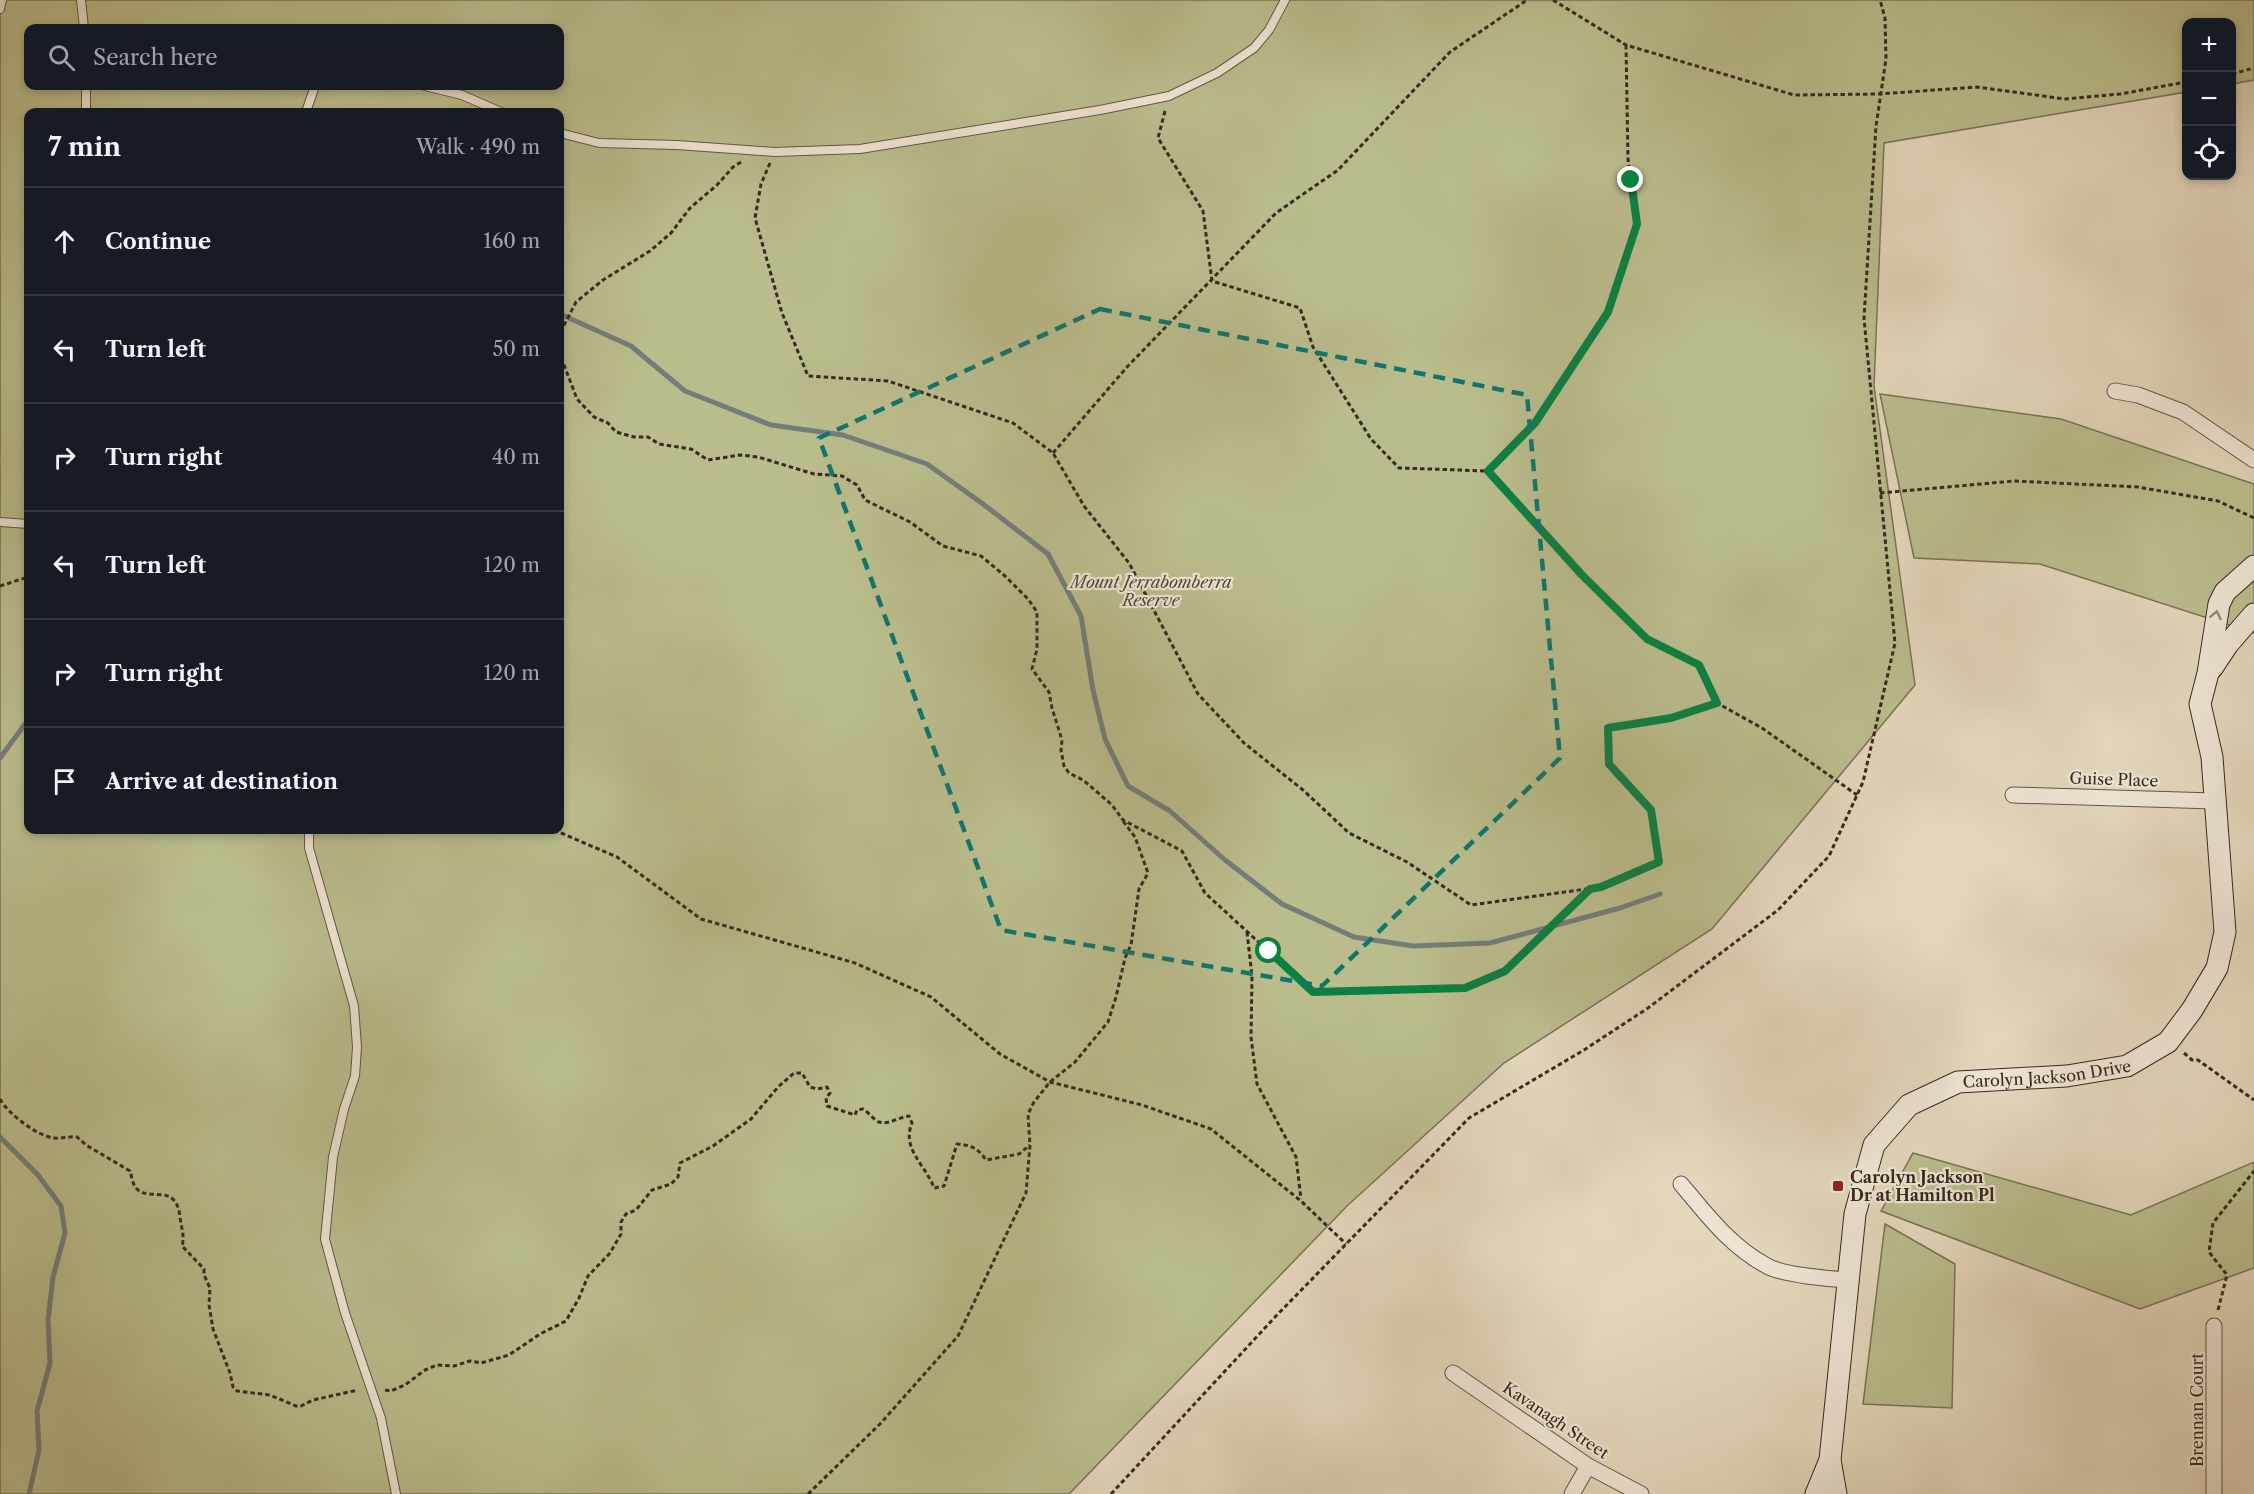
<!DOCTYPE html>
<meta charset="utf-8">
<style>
body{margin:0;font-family:"Libre Caslon Text",serif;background:#242831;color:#f1f3f6}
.controls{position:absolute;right:18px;top:18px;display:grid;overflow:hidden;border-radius:12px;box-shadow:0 3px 9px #0003}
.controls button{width:54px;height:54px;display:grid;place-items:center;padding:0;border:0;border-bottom:2px solid #363941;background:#171b24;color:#f1f3f6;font:30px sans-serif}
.stop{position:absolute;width:18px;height:18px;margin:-14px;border:4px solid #0b8043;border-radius:50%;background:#fff}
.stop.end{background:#0b8043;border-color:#fff;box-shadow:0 2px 6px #0008}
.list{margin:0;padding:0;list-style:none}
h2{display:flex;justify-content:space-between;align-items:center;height:78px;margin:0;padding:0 24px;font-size:26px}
h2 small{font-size:20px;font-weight:400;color:#9ea1a6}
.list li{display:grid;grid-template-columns:39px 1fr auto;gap:18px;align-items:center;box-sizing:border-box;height:108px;padding:0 24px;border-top:2px solid #363941}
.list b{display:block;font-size:22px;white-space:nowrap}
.list em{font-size:20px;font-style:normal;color:#9ea1a6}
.icon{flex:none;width:33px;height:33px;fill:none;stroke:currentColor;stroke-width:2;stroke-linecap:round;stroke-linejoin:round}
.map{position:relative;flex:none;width:2254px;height:1494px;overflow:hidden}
.search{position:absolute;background:#171b24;box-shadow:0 3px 9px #0003;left:24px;top:24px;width:540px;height:66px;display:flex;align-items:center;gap:15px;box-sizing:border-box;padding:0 21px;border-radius:12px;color:#9ea1a6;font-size:22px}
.panel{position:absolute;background:#171b24;box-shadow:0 3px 9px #0003;left:24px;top:108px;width:540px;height:726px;border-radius:12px}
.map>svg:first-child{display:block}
.green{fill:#babc8c;stroke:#797355;stroke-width:1.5;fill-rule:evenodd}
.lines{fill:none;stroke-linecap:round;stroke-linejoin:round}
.stream{stroke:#737e7c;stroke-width:5}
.lane-casing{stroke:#635545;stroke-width:10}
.street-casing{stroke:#635545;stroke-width:17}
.secondary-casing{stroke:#382a1e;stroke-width:23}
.path{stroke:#382a1e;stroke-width:3;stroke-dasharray:4.5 3;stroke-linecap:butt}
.lane{stroke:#ede4d3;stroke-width:8}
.street{stroke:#ede4d3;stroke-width:15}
.secondary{stroke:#ede4d3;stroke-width:21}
.oneway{stroke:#928778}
.route{stroke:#0b8043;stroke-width:8}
.marked{fill:none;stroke:#0f766e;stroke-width:4.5;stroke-dasharray:12 8;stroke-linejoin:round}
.poi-dot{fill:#8f2418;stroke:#ede4d3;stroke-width:2}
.labels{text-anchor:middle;stroke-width:4.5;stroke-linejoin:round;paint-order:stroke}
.park-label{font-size:16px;font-style:italic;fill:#524734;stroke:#ede4d3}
.street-label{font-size:16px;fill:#382a1e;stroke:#ede4d3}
.poi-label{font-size:16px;font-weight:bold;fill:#382a1e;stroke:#ede4d3;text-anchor:start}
</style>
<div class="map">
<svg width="2254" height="1494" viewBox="0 0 2254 1494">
<rect width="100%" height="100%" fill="#e3d6bb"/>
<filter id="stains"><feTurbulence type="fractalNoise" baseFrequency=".00333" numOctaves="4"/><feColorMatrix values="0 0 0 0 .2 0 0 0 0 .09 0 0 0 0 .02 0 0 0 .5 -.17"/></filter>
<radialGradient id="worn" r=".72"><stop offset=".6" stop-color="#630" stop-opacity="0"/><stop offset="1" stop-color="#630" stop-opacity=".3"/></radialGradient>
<path class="green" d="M0,0H2254V80L2232,84V22H2186V92L1884,143L1874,386L1915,685L1712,929L1504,1063L1347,1206L1069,1494H0ZM28,28H560V86H28ZM28,112H560V830H28Z
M1880,394L2061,419L2254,484V633L2040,564L1914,558Z
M1913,1153L2131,1215L2254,1162V1268L2140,1309L1881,1211Z
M1885,1224L1955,1264L1952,1408L1863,1404Z"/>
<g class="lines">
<path class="stream" d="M560,314L631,346L685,391L771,425L843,435L927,464L983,504L1048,554L1081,616L1093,690L1105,739L1128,786L1170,811L1225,860L1282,904L1354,937L1413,946L1490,943L1620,908L1660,894
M0,758L28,720
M0,1137L38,1175L61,1206L65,1233L53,1277L48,1320L50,1363L37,1411L39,1450L29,1494"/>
<g class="lane-casing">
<path id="lane" d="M81,0L84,28
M0,9L2,0
M86,86V112
M425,86L462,95L501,112
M306,112L315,86
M560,133L599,143L677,145L775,152L860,149L1100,110L1169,96L1217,73L1254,48L1269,30L1285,0
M0,522L28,524
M309,830V848L354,1006L357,1047L355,1076L344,1109L333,1157L325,1239L345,1313L381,1418L396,1494"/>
</g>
<g class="street-casing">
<path id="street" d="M2115,391L2138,395L2183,412L2254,460
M2013,795L2214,801
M1681,1184C1707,1215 1731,1247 1767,1266C1783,1275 1830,1279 1849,1280
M1453,1373L1588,1466L1641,1494
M1572,1494L1588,1466
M2214,1494V1326"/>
</g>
<g class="secondary-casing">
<g id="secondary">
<path d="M2212,668L2228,644L2254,614"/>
<path d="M1816,1494L1830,1460"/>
<path id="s1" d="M1836,1494L1830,1460L1855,1214L1874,1145L1909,1105L1958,1082L2067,1076L2127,1066L2168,1042L2192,1010L2217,968L2225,932L2212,757L2200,704L2208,673L2219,604L2225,592L2254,566"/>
</g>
</g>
<path class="path" d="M1553,0L1626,45L1794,95L1880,94L1977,87L2065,99L2120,94L2186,82
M1626,45L1628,159L1637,223L1608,312L1535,423L1488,471L1582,575L1647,639L1699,665L1717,703L1762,728L1857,795
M2232,74L2254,68
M1165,111L1158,138L1203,211L1212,281L1300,308L1313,347L1371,439L1399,468L1488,471
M741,162L733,167L717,185L690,208L671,233L650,251L603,280L576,302L560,333L561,357L577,399L594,417L608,423L616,432L634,437H648L659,444L691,449L708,460L740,455L758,457L814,474L842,476L857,485L865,500L910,522L943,546L981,556L1005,576L1028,599L1037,612V649L1032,669L1049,692L1052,708L1062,740L1061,750L1064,766L1069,773L1083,780L1096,791L1112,805L1123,820L1182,851L1205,893L1313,992L1465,988L1505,971L1590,889
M770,163L761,184L755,218L782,313L808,376L888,381L1013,423L1053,453L1084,506L1129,563L1198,694L1244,743L1303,790L1349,833L1407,862L1471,905L1601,887L1659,863L1651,810L1609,763L1608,728L1671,718L1717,703
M1053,453L1127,367L1276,213L1338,170L1450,52L1527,0
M1880,493L2014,481L2138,487L2218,501L2254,518
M0,586L28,577
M554,830L617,857L701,919L855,963L931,997L1000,1054L1050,1082L1142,1105L1211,1129L1301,1201L1346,1244
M1247,932L1252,976L1251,1037L1257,1084L1296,1157L1301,1199
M2184,1053L2192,1060H2198L2254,1100
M0,1099C7,1113 37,1136 54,1138C62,1139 69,1136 77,1137L86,1145L130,1171C132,1177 132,1184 137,1189C150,1202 176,1182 180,1217C181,1227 185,1236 182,1246L204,1269V1275L210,1288L209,1305L213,1329L230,1373L233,1387L237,1391L270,1395L296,1406H301L313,1400L358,1390
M2218,1310L2227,1275L2209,1252L2213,1223L2254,1171
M385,1390L391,1391L405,1385L425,1370L437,1365L454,1366L470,1361L481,1363L509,1355L540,1334L566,1321L579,1298L588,1276L610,1253L621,1234V1222L626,1214L636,1210L652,1190L671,1184L678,1177L680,1163L713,1146L751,1119L778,1087L794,1073H802L810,1087L817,1089L827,1087L830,1093L826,1098L827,1106L855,1115L857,1110L863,1109C868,1112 874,1120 879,1122C889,1125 899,1117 909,1116L912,1123C901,1149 926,1165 934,1188L944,1186L957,1144C971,1145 978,1148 986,1160L1019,1154L1030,1145
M808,1494L880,1424L958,1336L1026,1193L1030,1145L1028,1114L1034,1102L1050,1082L1075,1062L1108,1022L1116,997L1125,958L1131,945L1139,889L1148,873L1135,837L1123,821
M1111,1494L1276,1316L1469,1118L1584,1050L1648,1008L1778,910L1829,856L1863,782L1895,643L1864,318L1876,126L1886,59L1885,18L1880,0"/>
<use href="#lane" class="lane"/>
<use href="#street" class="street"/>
<use href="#secondary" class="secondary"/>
</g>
<defs><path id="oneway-chevron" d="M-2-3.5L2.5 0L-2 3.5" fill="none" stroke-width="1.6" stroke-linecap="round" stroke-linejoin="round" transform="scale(1.5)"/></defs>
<use class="oneway" href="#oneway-chevron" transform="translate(2216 615) rotate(-78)"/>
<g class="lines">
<path class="route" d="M1269,951L1313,992L1465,988L1505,971L1590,889L1601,887L1659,862L1651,810L1609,764L1608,728L1671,718L1717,703L1699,665L1647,639L1582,575L1488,471L1535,423L1608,312L1637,224L1631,180"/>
</g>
<path class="marked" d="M1100,309L1527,395L1560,758L1322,986L1001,930L819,438Z"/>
<rect class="poi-dot" x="1832" y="1180" width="12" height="12" rx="3"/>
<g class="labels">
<g class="park-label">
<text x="1151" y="588">Mount Jerrabomberra<tspan x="1151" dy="18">Reserve</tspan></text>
</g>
<g class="street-label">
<text transform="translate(2114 779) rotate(2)" y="6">Guise Place</text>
<text dy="6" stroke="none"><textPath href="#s1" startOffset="550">Carolyn Jackson Drive</textPath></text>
<text transform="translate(2197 1410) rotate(-90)" y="6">Brennan Court</text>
<text transform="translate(1556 1420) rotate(34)" y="6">Kavanagh Street</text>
</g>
<g class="poi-label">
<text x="1850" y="1183">Carolyn Jackson<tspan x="1850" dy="18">Dr at Hamilton Pl</tspan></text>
</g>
</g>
<rect width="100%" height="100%" filter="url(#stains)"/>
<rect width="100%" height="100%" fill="url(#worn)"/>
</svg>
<div class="controls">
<button>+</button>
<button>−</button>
<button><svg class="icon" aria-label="locate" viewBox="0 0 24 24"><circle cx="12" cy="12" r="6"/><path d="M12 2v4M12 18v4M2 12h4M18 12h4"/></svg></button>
</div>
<div class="stop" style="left:1269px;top:951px"></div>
<div class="stop end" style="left:1631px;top:180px"></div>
<div class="search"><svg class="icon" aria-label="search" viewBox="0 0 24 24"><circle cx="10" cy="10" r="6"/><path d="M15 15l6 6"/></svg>Search here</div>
<section class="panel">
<h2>7 min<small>Walk · 490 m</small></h2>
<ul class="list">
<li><svg class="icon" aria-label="ahead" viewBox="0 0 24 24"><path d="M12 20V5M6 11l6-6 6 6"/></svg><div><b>Continue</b></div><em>160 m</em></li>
<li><svg class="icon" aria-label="left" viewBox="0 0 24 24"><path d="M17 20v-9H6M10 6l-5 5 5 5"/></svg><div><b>Turn left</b></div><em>50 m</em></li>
<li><svg class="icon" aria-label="right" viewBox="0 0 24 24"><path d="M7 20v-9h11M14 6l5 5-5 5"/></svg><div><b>Turn right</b></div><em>40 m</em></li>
<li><svg class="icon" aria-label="left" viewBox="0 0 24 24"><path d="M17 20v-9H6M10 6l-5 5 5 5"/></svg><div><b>Turn left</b></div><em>120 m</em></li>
<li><svg class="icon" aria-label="right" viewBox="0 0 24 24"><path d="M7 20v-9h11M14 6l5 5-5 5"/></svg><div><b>Turn right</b></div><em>120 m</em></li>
<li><svg class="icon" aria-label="arrive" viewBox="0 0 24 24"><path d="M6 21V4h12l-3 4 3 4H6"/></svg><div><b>Arrive at destination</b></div></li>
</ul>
</section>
</div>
